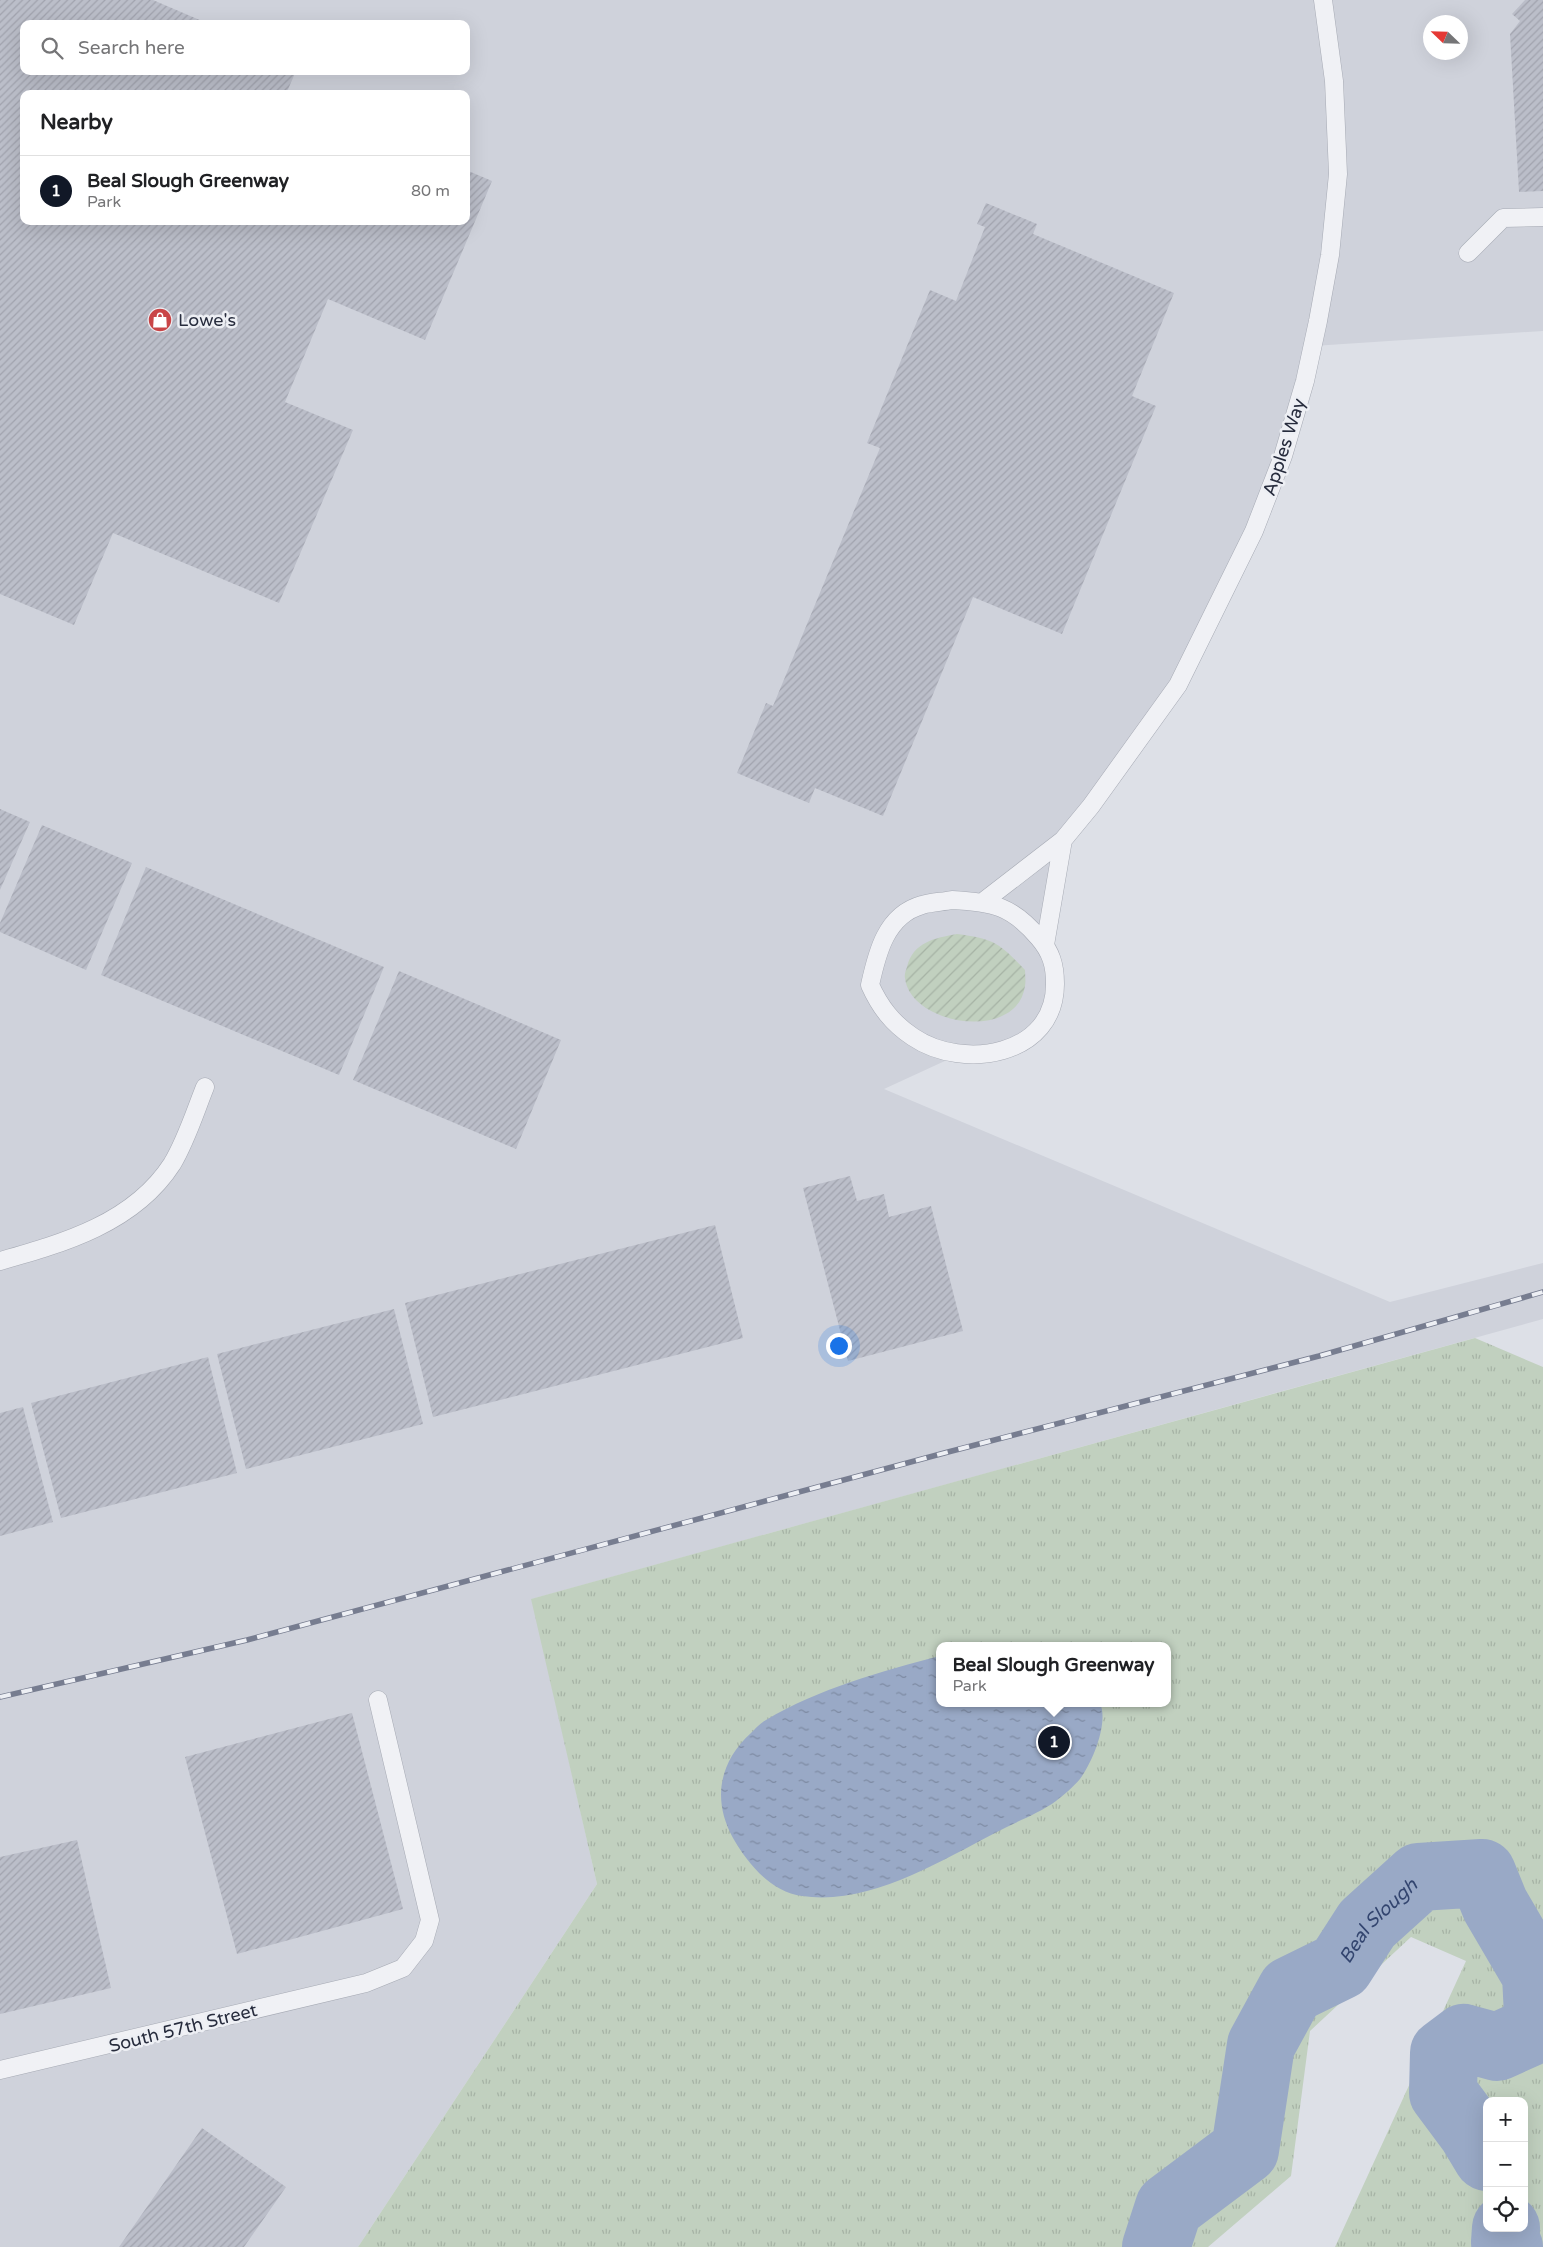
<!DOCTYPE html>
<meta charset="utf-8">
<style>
body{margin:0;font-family:"Varela Round",sans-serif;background:#f2f2f2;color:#202124}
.controls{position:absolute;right:15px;bottom:15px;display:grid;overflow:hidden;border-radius:10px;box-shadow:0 5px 20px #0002}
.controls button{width:45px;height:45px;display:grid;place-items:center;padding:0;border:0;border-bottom:1px solid #e0e0e0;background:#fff;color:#202124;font:25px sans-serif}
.compass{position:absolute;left:1423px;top:15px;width:45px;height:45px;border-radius:50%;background:#fff;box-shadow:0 5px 20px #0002;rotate:293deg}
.you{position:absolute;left:838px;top:1345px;width:18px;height:18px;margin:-12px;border:4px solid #fff;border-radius:50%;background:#1a73e8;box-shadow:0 0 0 8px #1a73e833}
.badge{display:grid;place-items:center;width:32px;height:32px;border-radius:50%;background:#111827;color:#fff;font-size:16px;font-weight:700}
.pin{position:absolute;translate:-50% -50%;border:2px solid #fff;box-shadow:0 1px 5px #0006}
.popup{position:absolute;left:936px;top:1642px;width:235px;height:65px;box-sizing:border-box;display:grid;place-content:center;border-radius:10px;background:#fff;filter:drop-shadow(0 1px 4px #0005);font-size:16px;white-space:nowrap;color:#757577}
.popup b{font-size:19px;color:#202124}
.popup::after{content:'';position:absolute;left:50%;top:100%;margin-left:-10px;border:10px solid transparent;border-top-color:#fff}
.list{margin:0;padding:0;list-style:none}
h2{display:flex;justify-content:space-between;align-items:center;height:65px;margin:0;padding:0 20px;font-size:21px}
h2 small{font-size:16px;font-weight:400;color:#757577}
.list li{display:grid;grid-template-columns:32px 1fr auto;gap:15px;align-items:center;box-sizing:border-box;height:70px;padding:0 20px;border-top:1px solid #e0e0e0}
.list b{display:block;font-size:19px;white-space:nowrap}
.list p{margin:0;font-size:16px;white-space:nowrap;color:#757577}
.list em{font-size:16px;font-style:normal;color:#757577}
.icon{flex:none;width:28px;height:28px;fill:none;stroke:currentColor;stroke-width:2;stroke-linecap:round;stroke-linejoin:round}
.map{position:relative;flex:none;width:1543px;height:2247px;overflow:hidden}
.search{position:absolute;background:#fff;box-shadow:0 5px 20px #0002;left:20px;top:20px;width:450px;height:55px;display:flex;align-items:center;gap:12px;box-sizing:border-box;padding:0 18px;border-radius:10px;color:#757577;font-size:19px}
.panel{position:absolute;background:#fff;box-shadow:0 5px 20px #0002;left:20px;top:90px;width:450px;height:135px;border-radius:10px}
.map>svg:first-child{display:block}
.built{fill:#cfd2db;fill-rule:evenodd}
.park{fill:url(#park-tufts);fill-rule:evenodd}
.garden{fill:url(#garden-furrows)}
.water{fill:url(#water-ripples)}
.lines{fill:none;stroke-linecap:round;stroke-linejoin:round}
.river{stroke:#99a9c6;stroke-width:68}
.building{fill:url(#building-hatch)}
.service-casing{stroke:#a6aab4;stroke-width:19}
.service{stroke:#f0f1f5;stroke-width:18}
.rail-casing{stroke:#777d90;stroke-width:5.5}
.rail{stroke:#edeff4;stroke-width:4;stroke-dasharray:11;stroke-linecap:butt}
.labels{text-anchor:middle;stroke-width:5;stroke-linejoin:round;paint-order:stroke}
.poi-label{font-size:18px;fill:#272c3d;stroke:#edeff4;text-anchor:start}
.street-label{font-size:18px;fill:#272c3d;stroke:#edeff4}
.water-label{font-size:19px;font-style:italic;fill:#33456f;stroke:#edeff4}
</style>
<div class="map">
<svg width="1543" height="2247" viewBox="0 0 1543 2247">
<defs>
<pattern id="park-tufts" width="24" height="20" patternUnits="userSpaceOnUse" patternTransform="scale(1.25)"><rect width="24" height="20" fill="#c1d0bf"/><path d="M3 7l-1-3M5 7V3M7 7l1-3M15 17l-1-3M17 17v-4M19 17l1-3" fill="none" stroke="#a6b3a5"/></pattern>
<pattern id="garden-furrows" width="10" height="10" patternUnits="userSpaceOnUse" patternTransform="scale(1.25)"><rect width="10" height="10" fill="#c1d0bf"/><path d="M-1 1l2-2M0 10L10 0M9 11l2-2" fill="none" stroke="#a6b3a5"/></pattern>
<pattern id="water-ripples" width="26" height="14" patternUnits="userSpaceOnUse" patternTransform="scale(1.25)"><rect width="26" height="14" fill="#99a9c6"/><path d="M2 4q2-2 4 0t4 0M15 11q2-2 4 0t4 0" fill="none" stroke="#7d8aa2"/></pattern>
<pattern id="building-hatch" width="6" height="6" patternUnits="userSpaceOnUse" patternTransform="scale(1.25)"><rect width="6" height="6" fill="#bbbec9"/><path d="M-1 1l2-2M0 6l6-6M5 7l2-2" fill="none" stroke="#a1a3ae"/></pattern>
</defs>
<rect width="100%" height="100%" fill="#dde0e7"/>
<path class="built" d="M0,0H1543V331L1313,346L1283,456L1178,685L1063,840L1045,945L1055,992L1023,1042L960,1054L884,1089L1390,1302L1543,1263V1319L532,1599L597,1884L358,2247H0ZM1430,22H1460V52H1430ZM24,24H466V71H24ZM24,94H466V221H24Z"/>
<path class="park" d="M1475,1338L1543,1367V2247H1335L1466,1961L1411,1937L1310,2031L1291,2176L1208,2247H358L597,1884L531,1599ZM940,1646H1168V1703H940ZM1487,2101H1524V2228H1487Z"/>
<path class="garden" d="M957,934C995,939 999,943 1025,970C1025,975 1026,981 1025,986C1017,1043 910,1025 905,978C904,975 906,970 907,967C913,942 935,938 957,934Z"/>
<path class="water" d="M940,1656V1703H1100C1109,1723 1092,1763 1080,1779C1074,1786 1064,1795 1056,1801C1038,1814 1015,1822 995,1833C939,1862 868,1906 802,1896C771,1892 748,1864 733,1838C712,1800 719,1762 751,1733C755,1729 760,1723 766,1720C818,1689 882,1671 940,1656Z"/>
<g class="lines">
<g class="river">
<path d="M1506,2228L1505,2242L1509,2247"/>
<path id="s1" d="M1156,2247L1169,2207L1245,2150L1261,2045L1291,1990L1340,1966L1367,1924L1419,1877L1482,1873L1495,1905L1536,1975L1538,2015L1528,2033L1497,2047L1464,2038L1444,2053L1443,2093L1472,2132L1487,2157"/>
</g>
</g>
<path class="building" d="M0,0H153L209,24H24V71H296L286,94H24V221H466V170L492,181L425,340L328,299L285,402L353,430L279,603L113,533L74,625L0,594Z
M1525,0H1543V191L1519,192L1510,34L1520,21L1512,14Z
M986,203L1037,224L1033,234L1174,293L1132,396L1156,406L1062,634L973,597L883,816L815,788L809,803L737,773L766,703L773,706L880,448L867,443L930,290L956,301L985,227L977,224Z
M0,809L30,822L0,890Z
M42,825L132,863L86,970L0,932V923Z
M146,867L384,967L339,1075L101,975Z
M399,971L561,1040L516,1149L353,1080Z
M850,1176L857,1201L884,1194L889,1217L931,1206L963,1331L848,1361L803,1188Z
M715,1225L743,1338L433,1417L405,1303Z
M394,1309L423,1424L246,1469L217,1354Z
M208,1357L237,1473L61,1518L31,1403Z
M23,1407L53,1522L0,1536V1413Z
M352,1713L403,1909L237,1954L185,1757Z
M77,1840L111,1988L0,2014V1857Z
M202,2128L286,2187L244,2247H119Z"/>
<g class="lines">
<g class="service-casing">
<path id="service" d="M1468,253L1503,218L1543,217
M952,900C993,902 1012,906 1039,938C1051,952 1055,965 1055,983C1056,1056 963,1071 913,1037C892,1023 880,1007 870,985C877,953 886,915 922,905C931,902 942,902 952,900Z
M984,901L1063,840L1091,806L1178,685L1254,531L1283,456L1305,381L1318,321L1330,255L1338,174L1334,81L1323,0
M1045,945L1063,840
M0,1261C64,1243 134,1223 172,1164C186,1141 195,1112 205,1087
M0,2070L366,1983L403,1968L424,1941L430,1920L378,1700"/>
</g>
<use href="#service" class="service"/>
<g class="rail-casing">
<path id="rail" d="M0,1697L247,1640L948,1452L1319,1356L1543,1292"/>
</g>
<use href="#rail" class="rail"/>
</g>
<defs>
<g id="shop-disc" transform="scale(1.25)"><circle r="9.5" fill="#c94547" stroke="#edeff4"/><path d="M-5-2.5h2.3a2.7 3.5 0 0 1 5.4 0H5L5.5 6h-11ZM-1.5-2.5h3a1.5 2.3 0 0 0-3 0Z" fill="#fff"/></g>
</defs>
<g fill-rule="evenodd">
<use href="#shop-disc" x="160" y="320"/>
</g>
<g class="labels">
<g class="poi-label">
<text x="178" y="326">Lowe's</text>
</g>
<g class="street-label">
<text transform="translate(1284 447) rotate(-72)" y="6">Apples Way</text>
<text transform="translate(183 2028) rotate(-14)" y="6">South 57th Street</text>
</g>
<g class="water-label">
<text dy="7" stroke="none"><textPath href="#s1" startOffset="420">Beal Slough</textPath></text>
</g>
</g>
</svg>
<div class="controls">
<button>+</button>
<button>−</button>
<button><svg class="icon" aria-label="locate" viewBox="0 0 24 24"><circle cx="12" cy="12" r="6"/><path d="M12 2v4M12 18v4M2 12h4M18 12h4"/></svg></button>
</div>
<svg class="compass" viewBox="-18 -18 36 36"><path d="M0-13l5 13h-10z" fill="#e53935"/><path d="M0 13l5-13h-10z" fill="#757577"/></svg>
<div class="you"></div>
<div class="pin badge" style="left:1054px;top:1742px">1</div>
<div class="popup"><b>Beal Slough Greenway</b>Park</div>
<div class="search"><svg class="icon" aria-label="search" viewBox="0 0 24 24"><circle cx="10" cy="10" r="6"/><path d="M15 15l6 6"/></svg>Search here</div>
<section class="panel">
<h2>Nearby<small></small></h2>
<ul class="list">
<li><span class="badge">1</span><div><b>Beal Slough Greenway</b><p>Park</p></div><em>80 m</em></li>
</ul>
</section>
</div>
